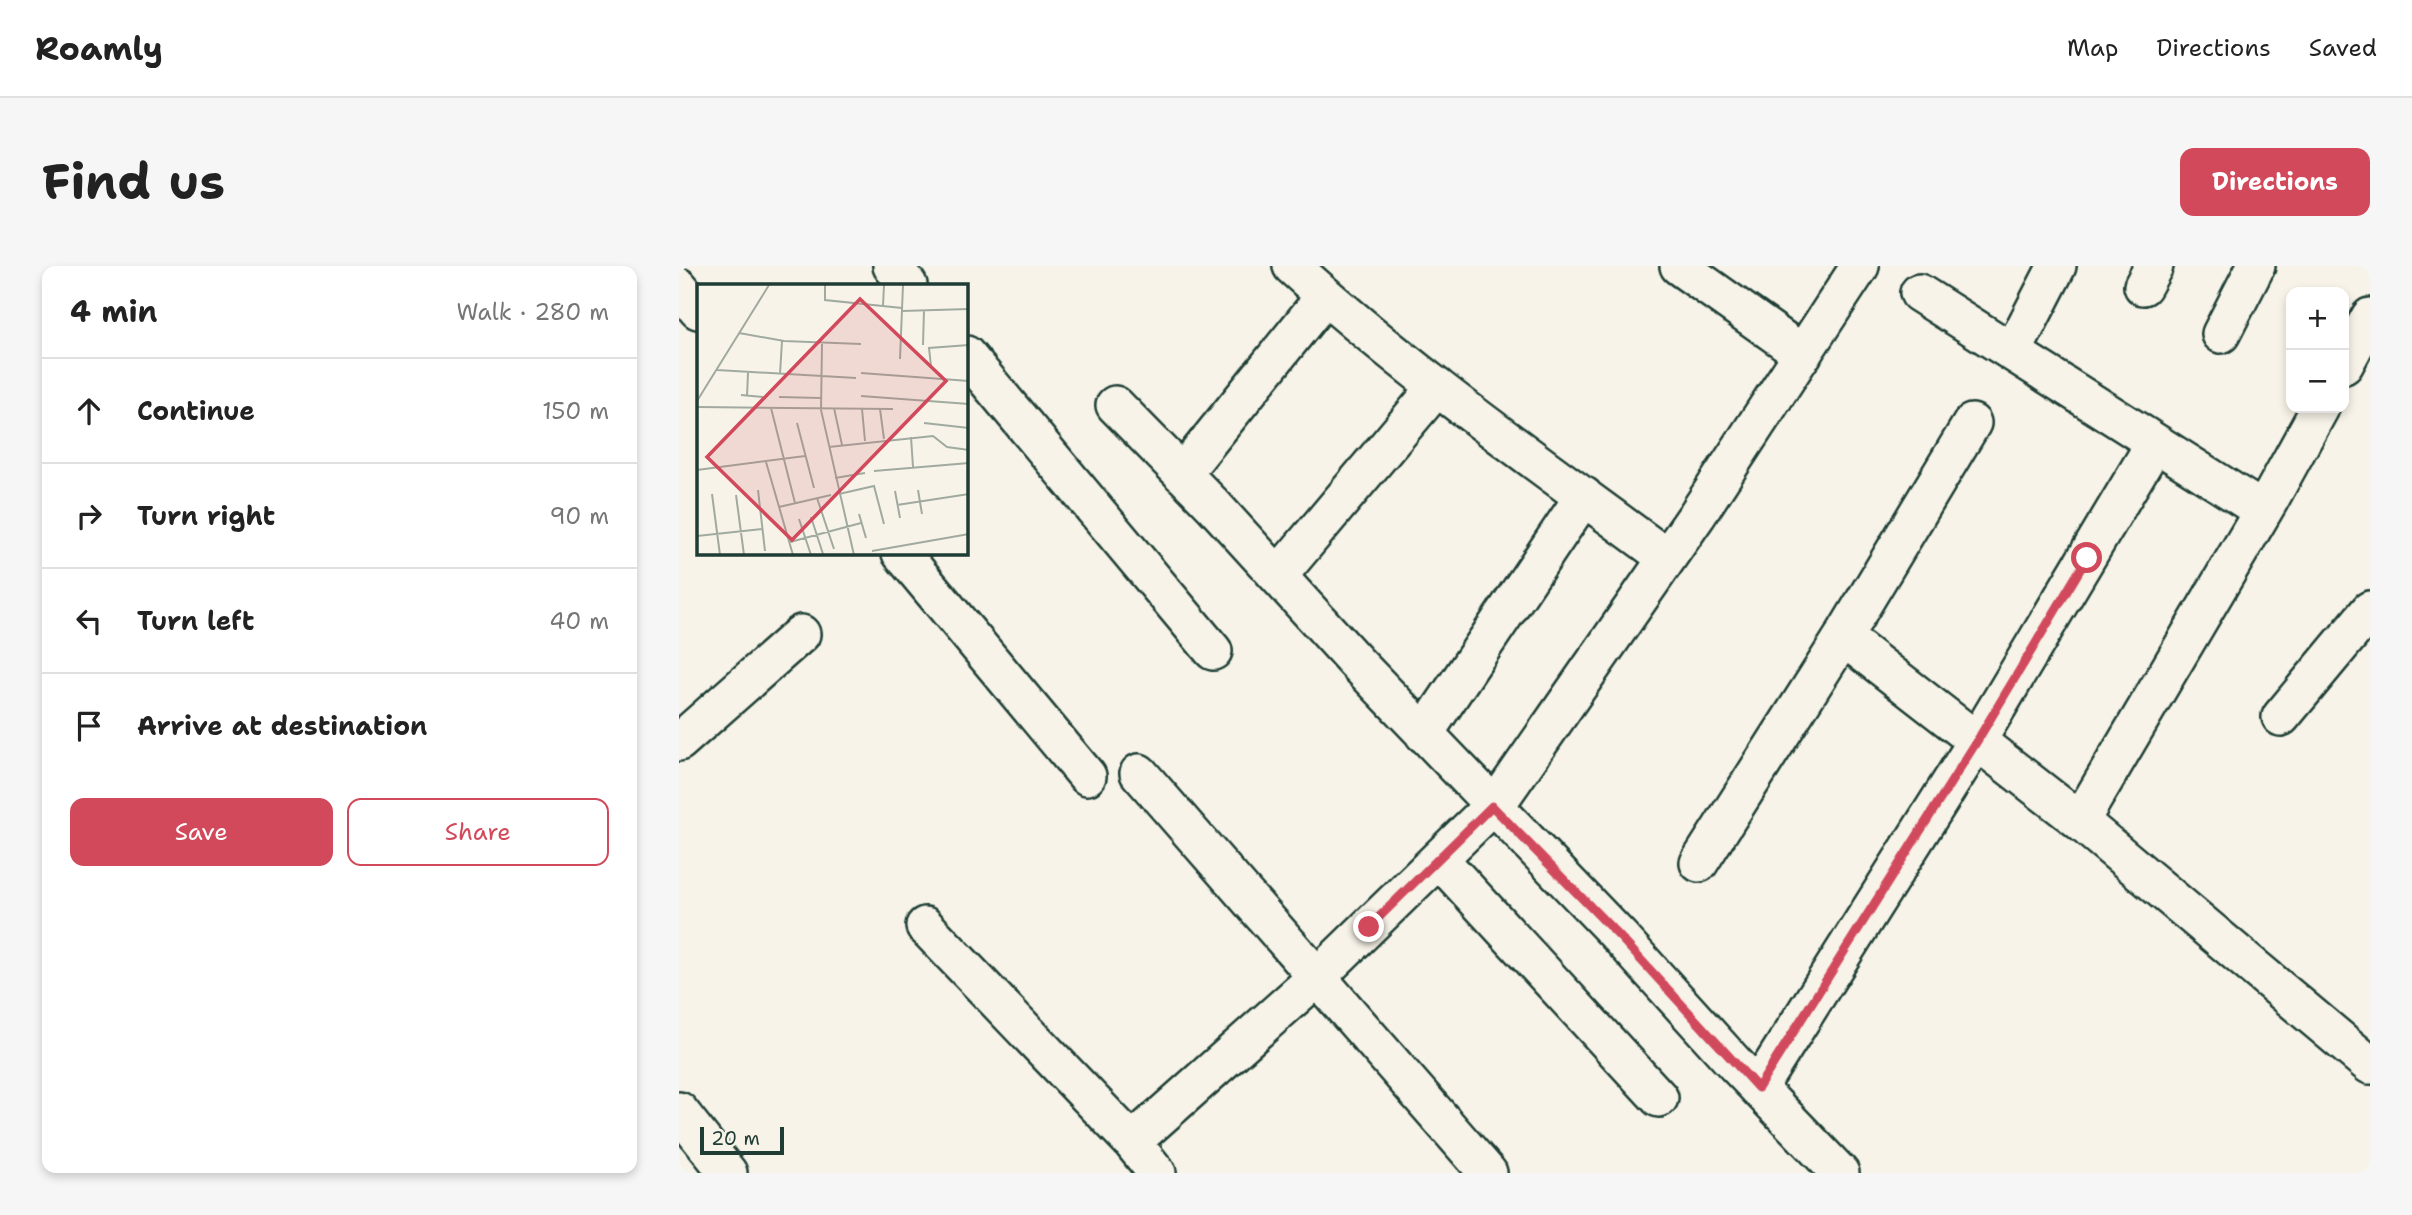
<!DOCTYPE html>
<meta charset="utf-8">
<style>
body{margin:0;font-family:"Shantell Sans",sans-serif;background:#f6f6f6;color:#222}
.controls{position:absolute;right:21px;top:21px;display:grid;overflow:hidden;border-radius:14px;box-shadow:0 4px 10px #0003}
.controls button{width:63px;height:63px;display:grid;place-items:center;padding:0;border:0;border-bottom:2px solid #e0e0e0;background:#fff;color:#222;font:35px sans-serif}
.scale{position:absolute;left:21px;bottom:18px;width:84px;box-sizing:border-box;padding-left:7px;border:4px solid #1f3d34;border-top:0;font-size:19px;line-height:24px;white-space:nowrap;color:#1f3d34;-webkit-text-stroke:5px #f7f3e8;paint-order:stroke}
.stop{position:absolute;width:21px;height:21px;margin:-16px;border:5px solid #d1495b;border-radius:50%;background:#fff}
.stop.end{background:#d1495b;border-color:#fff;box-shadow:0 2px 7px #0008}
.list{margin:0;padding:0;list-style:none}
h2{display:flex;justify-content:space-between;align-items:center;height:91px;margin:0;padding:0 28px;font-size:30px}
h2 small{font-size:23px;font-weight:400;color:#767676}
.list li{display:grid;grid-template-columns:46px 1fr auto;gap:21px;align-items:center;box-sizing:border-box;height:105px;padding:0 28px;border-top:2px solid #e0e0e0}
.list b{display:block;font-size:26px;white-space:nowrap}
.list em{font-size:23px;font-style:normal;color:#767676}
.actions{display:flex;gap:14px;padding:21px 28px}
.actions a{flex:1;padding:16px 0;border:2px solid #d1495b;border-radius:14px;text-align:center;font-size:24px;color:#d1495b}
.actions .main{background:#d1495b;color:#fff}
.icon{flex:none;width:38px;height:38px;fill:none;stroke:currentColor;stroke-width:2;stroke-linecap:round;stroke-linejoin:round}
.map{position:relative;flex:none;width:1691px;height:907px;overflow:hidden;border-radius:14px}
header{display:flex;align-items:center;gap:42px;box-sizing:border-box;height:98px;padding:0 35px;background:#fff;border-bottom:2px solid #e0e0e0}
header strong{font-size:33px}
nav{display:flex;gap:38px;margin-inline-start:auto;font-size:24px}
.intro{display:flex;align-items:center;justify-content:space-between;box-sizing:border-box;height:168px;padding:0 42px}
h1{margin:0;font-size:49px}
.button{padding:18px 32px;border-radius:14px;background:#d1495b;color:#fff;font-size:24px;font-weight:700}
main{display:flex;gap:42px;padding:0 42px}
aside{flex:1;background:#fff;border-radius:14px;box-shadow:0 4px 10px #0003}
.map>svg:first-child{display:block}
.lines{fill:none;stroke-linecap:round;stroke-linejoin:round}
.minor-casing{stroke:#1f3d34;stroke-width:42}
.minor{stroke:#f7f3e8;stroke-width:37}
.route{stroke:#d1495b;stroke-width:9}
.inset-road{fill:none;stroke:#a1aaa0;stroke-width:2}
.view{fill:#d1495b;fill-opacity:0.15;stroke:#d1495b;stroke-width:3.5}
.inset-edge{fill:none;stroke:#1f3d34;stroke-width:3.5}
</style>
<header>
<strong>Roamly</strong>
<nav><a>Map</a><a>Directions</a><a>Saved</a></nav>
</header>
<div class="intro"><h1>Find us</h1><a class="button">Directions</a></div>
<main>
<aside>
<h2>4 min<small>Walk · 280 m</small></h2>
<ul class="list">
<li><svg class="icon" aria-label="ahead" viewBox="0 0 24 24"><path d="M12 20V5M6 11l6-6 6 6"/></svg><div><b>Continue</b></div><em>150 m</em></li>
<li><svg class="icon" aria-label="right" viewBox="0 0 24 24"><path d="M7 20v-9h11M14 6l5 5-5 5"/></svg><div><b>Turn right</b></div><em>90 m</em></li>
<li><svg class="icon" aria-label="left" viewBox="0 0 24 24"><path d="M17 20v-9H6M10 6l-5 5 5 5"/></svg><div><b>Turn left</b></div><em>40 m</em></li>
<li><svg class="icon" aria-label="arrive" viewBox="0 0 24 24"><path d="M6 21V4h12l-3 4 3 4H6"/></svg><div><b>Arrive at destination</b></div></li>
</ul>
<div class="actions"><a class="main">Save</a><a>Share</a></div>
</aside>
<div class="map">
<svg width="1691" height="907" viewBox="0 0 1691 907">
<rect width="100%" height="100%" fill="#f7f3e8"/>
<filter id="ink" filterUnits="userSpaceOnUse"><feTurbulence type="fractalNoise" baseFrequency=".0143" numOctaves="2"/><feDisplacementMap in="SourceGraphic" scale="14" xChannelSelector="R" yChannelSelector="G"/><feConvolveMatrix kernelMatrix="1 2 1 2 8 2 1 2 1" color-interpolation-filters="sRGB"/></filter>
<g filter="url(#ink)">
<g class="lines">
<g class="minor-casing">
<path id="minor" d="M213,0L229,19
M613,0C730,107 861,198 988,292
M1000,0L1124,88
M1464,20L1475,0
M0,21L19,44
M1240,27L1584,245
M1542,68L1577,0
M1334,85L1378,0
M287,89L534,385
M1665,99L1691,51
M436,139L535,240L677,396L941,671L1057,799L1161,907
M503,208L646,30
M222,287L408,510
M599,310L758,121
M1164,371L1401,555L1691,799
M1602,451L1691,344
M745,468L905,230
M0,476L122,368
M460,507L809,907
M1401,555L1591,233L1641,142
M760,593L980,832
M1020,597L1164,371L1293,157
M246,660L453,876L478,907
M1079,822L1298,475L1476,177
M0,845L49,907
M453,876L637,712L821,533L1018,249L1181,0"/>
</g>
<use href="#minor" class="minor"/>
</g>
</g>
<g class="lines" filter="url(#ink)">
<path class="route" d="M690,661L813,540L941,671L1079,822L1298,475L1408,292"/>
</g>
<g transform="translate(18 18)">
<rect width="271" height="271" fill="#f7f3e8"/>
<path class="inset-road" d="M128,1V16L205,24M186,22L187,1M205,27L272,25M42,49L87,57L164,60M125,60L124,126L157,271M226,61L227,26M203,75L206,1M234,82L232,64L272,61M20,86L159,94M164,89L272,97M83,90L85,57M44,111L66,113M50,112L51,89M164,112L272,120M82,113L124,114M0,117L72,1M0,123L196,125M74,124L98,219M137,124L145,161M165,125L168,157M183,125L187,155M100,139L117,204M227,139L272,144M214,153L216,183M132,163L236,152L250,163L272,166M69,178L96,271M0,186L108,172M177,187L272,179M138,194L168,189M61,206L68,267M221,206L225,230M198,207L203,234M15,210L23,271M142,210L177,202L187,240M39,211L47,271M120,214L137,265M200,221L272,210M82,223L134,211M162,230L169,254M114,233L126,270M102,235L114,271M0,252L65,245M93,258L164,239M175,267L272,250"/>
<path class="view" d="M163,15L249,97L95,256L10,173Z"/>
<rect width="271" height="271" class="inset-edge"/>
</g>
</svg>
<div class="controls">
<button>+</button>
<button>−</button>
</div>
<div class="scale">20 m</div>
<div class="stop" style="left:1408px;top:292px"></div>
<div class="stop end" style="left:690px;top:661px"></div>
</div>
</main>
